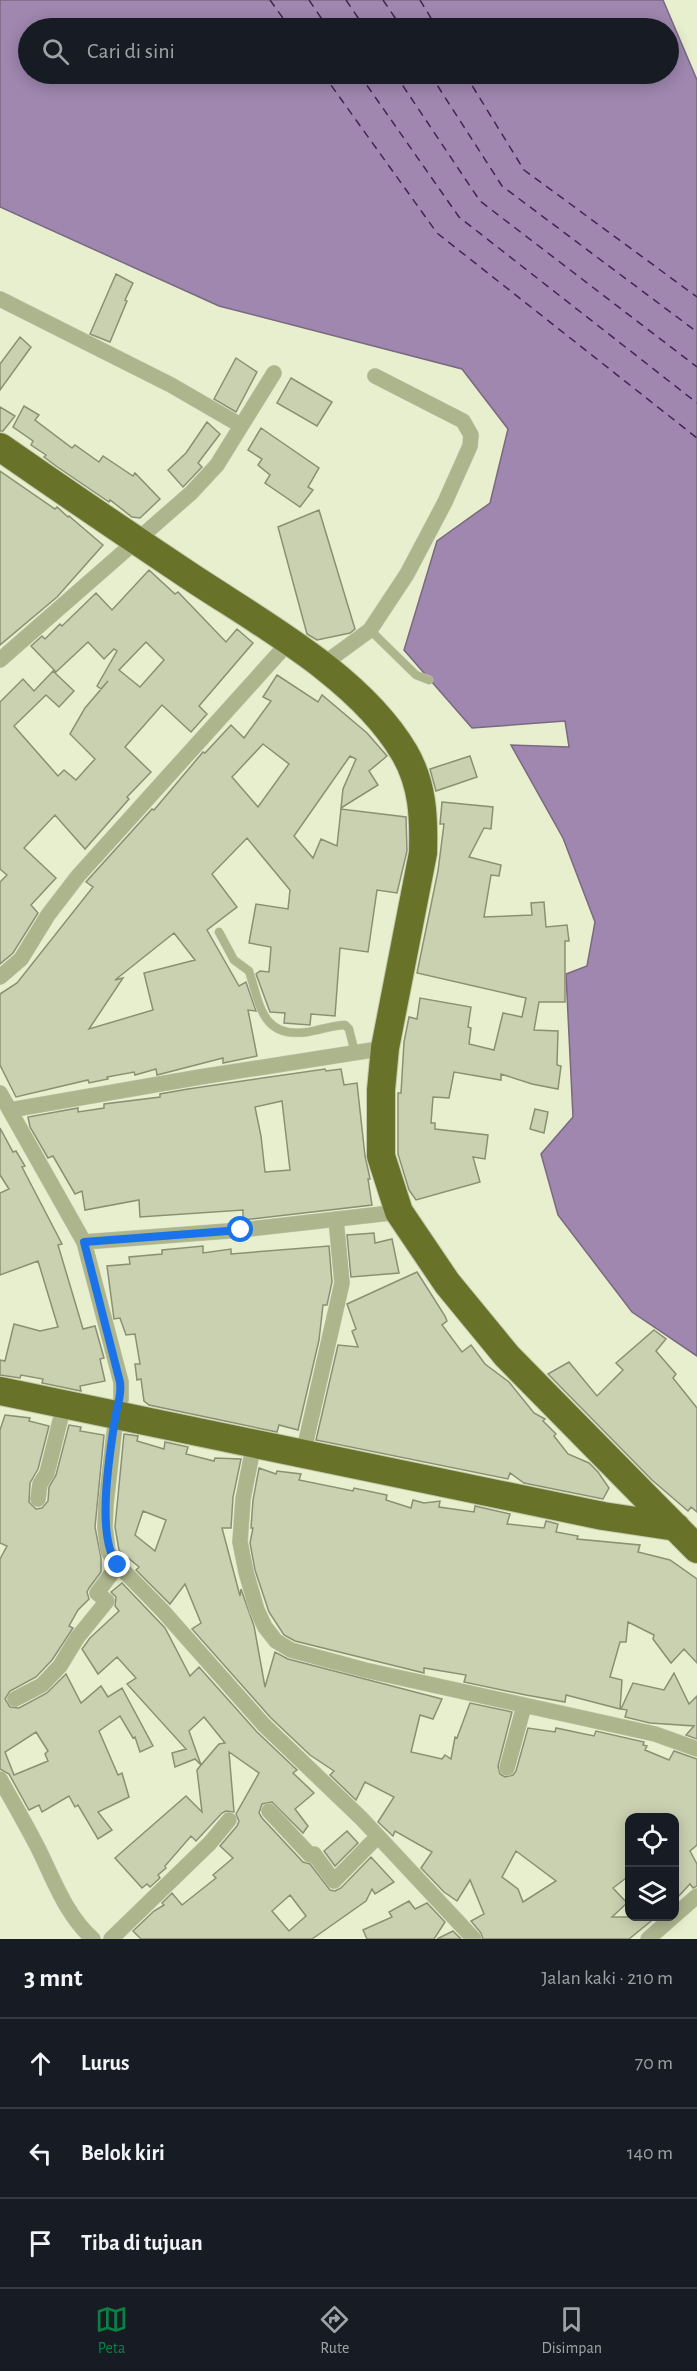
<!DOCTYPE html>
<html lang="id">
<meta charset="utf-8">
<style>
body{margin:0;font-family:"Alegreya Sans",sans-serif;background:#20242c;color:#f1f3f6}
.controls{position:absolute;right:18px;bottom:18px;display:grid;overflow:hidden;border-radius:12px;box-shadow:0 3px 15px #0003}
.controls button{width:54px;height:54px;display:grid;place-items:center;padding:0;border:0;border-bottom:2px solid #363941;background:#171b24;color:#f1f3f6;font:30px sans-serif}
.stop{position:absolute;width:18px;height:18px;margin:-14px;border:4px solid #1a73e8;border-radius:50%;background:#fff}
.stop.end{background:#1a73e8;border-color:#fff;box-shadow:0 2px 6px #0008}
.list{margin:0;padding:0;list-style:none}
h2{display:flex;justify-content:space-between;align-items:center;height:78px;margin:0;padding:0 24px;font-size:26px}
h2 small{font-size:20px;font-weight:400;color:#9ea1a6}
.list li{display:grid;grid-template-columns:39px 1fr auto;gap:18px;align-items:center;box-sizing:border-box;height:90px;padding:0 24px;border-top:2px solid #363941}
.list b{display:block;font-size:22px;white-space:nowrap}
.list em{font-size:20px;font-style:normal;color:#9ea1a6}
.icon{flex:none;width:33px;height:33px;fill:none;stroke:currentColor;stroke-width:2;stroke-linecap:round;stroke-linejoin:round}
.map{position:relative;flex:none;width:697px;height:1939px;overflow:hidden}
.search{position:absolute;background:#171b24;box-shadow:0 3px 15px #0003;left:18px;right:18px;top:18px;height:66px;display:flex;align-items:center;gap:15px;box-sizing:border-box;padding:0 21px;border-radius:33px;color:#9ea1a6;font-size:22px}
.sheet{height:348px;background:#171b24}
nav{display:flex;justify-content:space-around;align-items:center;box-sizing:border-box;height:84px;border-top:2px solid #363941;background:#171b24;font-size:16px;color:#9ea1a6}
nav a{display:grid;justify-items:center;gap:3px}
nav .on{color:#0b8043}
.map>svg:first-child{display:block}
.water{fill:#9f87af;stroke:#796981;stroke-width:1.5;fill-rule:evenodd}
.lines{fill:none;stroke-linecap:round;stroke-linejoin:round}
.ferry{stroke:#442356;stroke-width:1.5;stroke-dasharray:8 6;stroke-linecap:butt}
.building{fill:#cad1b1;stroke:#8a9072;stroke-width:1.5;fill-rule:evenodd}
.lane-casing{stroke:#c4caae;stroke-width:9}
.street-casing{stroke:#c4caae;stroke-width:16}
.highway-casing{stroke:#c4caae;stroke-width:30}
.lane{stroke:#adb58d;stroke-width:8}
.street{stroke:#adb58d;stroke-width:15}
.highway{stroke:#687329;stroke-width:28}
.route{stroke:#1a73e8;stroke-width:8}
</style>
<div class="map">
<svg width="697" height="1939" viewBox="0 0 697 1939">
<rect width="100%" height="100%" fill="#e8efcf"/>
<path class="water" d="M0,0H663L697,80V1356L632,1312L558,1215L541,1154L573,1117L566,974L587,966L595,922L563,838L511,745L569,747L565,721L472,728L404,650L437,541L490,503L508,429L462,369L219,306L0,207ZM28,28H668V74H28Z"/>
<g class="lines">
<path class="ferry" d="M270,0L290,28
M309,0L328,28
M346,0L365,28
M383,0L402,28
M420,0L437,28
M323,74L437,233L697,438
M359,74L459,217L697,403
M395,74L480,201L697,367
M430,74L502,186L697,332
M465,74L524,170L697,297"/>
</g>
<path class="building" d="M116,274L133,283L125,300L127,301L110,342L90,334Z
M20,337L31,347L0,390V364Z
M236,358L257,372L236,412L214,399Z
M291,378L332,402L317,426L277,403Z
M24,406L39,415L35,420L72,448L75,445L99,462L103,456L133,476L135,473L160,499L140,518L132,517L110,500L109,502L56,466L44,457L46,455L31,445L33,441L13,427Z
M0,407L15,416L3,431H0Z
M207,422L220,434L198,463L202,467L183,487L168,470L186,453Z
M261,428L319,468L308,487L313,490L300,507L265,483L270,475L258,465L262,459L248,450Z
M0,471L55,509L57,507L68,517L69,516L103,545L57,597L0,645Z
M319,510L355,629L350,633L317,640L307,634L278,527Z
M149,570L175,594L178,592L226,642L237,629L253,643L199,706L207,714L191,732L162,705L125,747L151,772L127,797L129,799L85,849L55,815L24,848L56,878L31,905L38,913L13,953L0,964V882L7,875L0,869V702L23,679L34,691L53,671L74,691L59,707L46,695L14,726L58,776L64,770L76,780L95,759L70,734L85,708L108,681L101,689L97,686L117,651L114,649L104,659L88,642L56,672L31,646L42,636L45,639L60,624L62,626L96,593L112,610ZM146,642L164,660L140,687L119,670Z
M277,675L318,702L322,695L367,733L387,756L369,771L378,785L341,808L343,789L356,759L350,756L294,836L313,858L321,839L337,846L341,809L406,817L407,851L397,893L377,890L368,952L340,948L335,1016L311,1014L310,1025L284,1023L285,1013L270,1012L256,974L260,971L269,972L271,947L249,943L256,904L288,909L290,890L247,838L212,874L237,907L207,930L239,986L246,982L256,1011L248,1010L257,1056L223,1063V1058L157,1075L156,1069L135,1075L134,1072L107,1077L108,1079L89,1083L88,1080L16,1097L0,1065V994L17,983L93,887L86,882L152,809L154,810L203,752L205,753L231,725L244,738L271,701L263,697ZM263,744L289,764L258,807L232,777ZM174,933L195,960L144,973L153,1010L89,1029L123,978L115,980Z
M470,756L477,777L436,791L430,769Z
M442,802L493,807L491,829L484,828L469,857L501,865L499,876L491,875L484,917L532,915L531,903L544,902L546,927L567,925L569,941H565V1002H539L534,1030L558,1031L557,1065L561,1066L558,1089L532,1084L501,1074V1080L454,1072L449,1098L433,1097L431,1123H435V1129L488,1135L485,1159L473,1157L480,1182L416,1200L409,1190L398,1154V1093H401L404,1042L409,1017L417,1019L420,998L471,1007L468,1027L471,1028L469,1044L494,1050L503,1013L522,1017L526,998L417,973L438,871L444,824H440Z
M325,1069L326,1071L341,1069L344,1085L357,1083L365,1156L369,1174L370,1179H368L372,1205L243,1220V1210L140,1217L139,1200L85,1210L82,1191L75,1194L53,1156L48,1158L30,1127L28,1117L78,1108V1112L104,1108V1104L160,1097V1094L188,1089ZM282,1101L290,1170L265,1172L261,1136L255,1107Z
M535,1109L548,1112L544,1133L530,1129Z
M0,1128L13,1152L16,1151L25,1166L22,1167L62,1244L58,1245L83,1329L95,1326L104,1358L100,1359L105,1381L80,1386L81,1391L42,1383L43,1379L21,1375L20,1378L0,1375V1360L5,1361L14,1324L40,1331L58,1327L38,1261L0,1275V1193L9,1189L0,1175Z
M374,1233L375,1243L392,1239L399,1273L351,1277L347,1235Z
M203,1246V1253L231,1249V1254L329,1246L332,1282L327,1305H323L319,1340L298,1430L279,1425L277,1432L149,1405L144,1401L141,1379L137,1380L135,1364H140L135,1334L126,1335L120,1318L114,1319L107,1266L130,1264L129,1257L162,1254V1250Z
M417,1272L445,1316L447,1321L442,1325L462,1352L471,1345L485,1364L509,1382L534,1413L545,1419L543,1421L556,1434L554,1436L568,1454L589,1463L598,1472L609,1488L603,1499L524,1483L510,1473L508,1479L316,1440L338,1345L358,1347L352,1331L356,1329L347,1304Z
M654,1330L666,1339L656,1351L676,1374L673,1378L697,1408V1512L691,1507L688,1511L652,1480L548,1374L569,1362L597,1396L623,1370L616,1363Z
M5,1415L30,1418L29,1421L49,1426L38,1469L30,1483L29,1502L36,1509L42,1508L48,1501L49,1487L56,1475L69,1425L81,1427L80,1431L104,1435L95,1527L101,1558V1572L89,1588L87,1592L89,1599L78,1610L69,1626L73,1628L52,1660L36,1677L10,1691L5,1699L10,1707L19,1708L47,1693L66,1674L81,1703L101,1686L108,1697L122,1688L153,1746L140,1752L135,1737L133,1738L120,1716L99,1731L118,1775L122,1773L129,1797L98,1812L112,1830L98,1839L78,1805L75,1807L69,1796L42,1812L39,1805L29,1810L9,1774L0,1769V1559L7,1546L0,1543V1430ZM36,1732L48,1751L45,1754L48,1761L14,1775L5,1752Z
M124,1434L138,1436L137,1441L164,1449L165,1442L188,1447L186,1454L214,1461L215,1458L241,1459L233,1497L231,1528H222L240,1596L241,1589L254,1626L265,1687L275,1652L288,1659L442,1699L433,1719L420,1715L411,1752L442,1759L445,1755L451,1759L455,1737L457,1738L470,1703L512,1712L498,1766L500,1774L505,1777L513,1775L516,1771L528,1728L555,1732L556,1728L594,1736L596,1731L644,1742L643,1745L647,1746L645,1750L669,1760L674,1751L697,1759V1845L690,1851L697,1864V1886L693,1888L690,1884L675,1900V1818H630V1875L613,1888L627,1903L612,1917H656L629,1939H483L481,1933L471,1921L484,1914L470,1880L457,1901L444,1892L421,1868L432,1852L395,1831L393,1836L378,1822L394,1797L365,1782L356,1800L330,1775L334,1771L310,1755L271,1718L192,1629L201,1623L185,1584L170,1604L136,1570L139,1567L119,1550L115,1527ZM143,1511L166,1520L155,1551L135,1535ZM516,1851L556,1881L523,1902L518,1889L502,1877Z
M259,1468L276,1474L277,1471L301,1474L299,1480L353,1491L354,1488L387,1495L386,1500L411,1508L413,1500L424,1503L440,1501L439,1507L474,1512L475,1506L510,1514L507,1524L544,1528L546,1521L558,1524L556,1532L578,1536L577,1539L640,1545L638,1552L670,1560L697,1579V1663L684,1649L671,1663L653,1639L654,1635L628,1622L626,1642H620L610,1677L622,1680L620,1709L566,1695L565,1702L526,1695L464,1682L466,1675L424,1668V1673L295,1641L284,1635L269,1612L255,1570L250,1543L253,1528H251L253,1500Z
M122,1583L165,1628L190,1676L199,1667L257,1732L297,1770L293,1773L314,1793L295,1809L308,1826L303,1833L272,1802L262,1804L259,1813L262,1818L303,1862L310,1864L330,1890L335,1891L341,1888L371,1857L394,1882L375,1894L372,1889L366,1901L312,1939H141L133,1931L154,1911L164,1905L162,1903L172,1893L182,1905L216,1878L213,1875L233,1858L220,1846L237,1826L239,1821L236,1814L259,1773L229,1752L234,1812L226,1811L222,1813L196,1841L191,1836L165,1866L166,1868L158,1875L160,1878L150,1887L147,1884L142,1888L115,1858L186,1796L202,1812L197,1770L201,1765L195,1759L175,1767L172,1753L186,1749L127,1684L136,1678L117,1657L98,1674L82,1649L90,1638L119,1611L115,1606L116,1597L111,1592ZM204,1717L225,1743L219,1744L201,1765L189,1731ZM290,1895L306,1916L289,1931L272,1911Z
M674,1673L689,1704L697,1696V1739L686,1735L694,1726L650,1723L625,1717L627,1710L621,1709L633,1683L664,1690Z
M347,1831L358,1843L335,1866L324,1851Z
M409,1901L415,1909L427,1903L445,1922L434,1939H367L363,1930L392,1917L389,1912Z
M453,1931L461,1939H437Z"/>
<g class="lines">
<g class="lane-casing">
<path id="lane" d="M370,630L416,675L429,680
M219,932L234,960L249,971C260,1004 261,1039 308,1032C321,1030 333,1025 345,1025L349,1029L355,1053"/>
</g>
<g class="street-casing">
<path id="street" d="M0,299L171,385L240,425
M0,660L191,493L217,465L274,373
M322,665L370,630L407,574L445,502L470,446L471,435L463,421L375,376
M0,977L21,959L48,915L78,876L289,642
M0,1093L84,1242L121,1382V1399L116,1416L106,1504L105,1527L108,1551L114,1561L162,1610L264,1725L361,1818L474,1939
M10,1110L200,1077L385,1048
M84,1242L241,1230L399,1212
M254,1443L243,1499L240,1542L246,1572L257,1610L265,1627L276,1641L291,1650L365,1670L655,1734L697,1749
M303,1454L342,1283L336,1219
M38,1499L40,1484L47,1473L64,1405
M15,1699L42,1685L60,1666L77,1638L107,1601L97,1593L118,1565
M507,1768L524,1706
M0,1779C14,1804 28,1828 40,1852C55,1883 67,1916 93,1939
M269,1811L310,1855L314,1854L334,1881L378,1836
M674,1916L697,1896
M111,1939L210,1843L229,1820
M648,1939L674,1916"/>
</g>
<g class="highway-casing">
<path id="highway" d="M0,447C62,490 125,533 188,575C260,623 359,676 404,752C423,784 424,817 423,853L385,1048L381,1090V1156L399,1212L447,1283L507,1356L697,1549
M0,1391L603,1516L676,1527"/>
</g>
<use href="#lane" class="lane"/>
<use href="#street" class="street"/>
<use href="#highway" class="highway"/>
</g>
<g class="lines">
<path class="route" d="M118,1565C95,1539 110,1452 115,1419C117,1406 122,1396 120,1382L84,1242L241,1230"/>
</g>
</svg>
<div class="controls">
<button><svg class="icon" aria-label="locate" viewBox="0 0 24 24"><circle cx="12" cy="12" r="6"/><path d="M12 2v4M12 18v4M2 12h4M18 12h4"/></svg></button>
<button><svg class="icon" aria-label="layers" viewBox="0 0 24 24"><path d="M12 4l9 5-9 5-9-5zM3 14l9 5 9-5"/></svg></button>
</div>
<div class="stop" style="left:241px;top:1230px"></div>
<div class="stop end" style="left:118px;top:1565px"></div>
<div class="search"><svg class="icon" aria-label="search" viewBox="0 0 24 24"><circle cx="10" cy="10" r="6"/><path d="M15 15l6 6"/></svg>Cari di sini</div>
</div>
<section class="sheet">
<h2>3 mnt<small>Jalan kaki · 210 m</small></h2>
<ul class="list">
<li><svg class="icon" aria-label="ahead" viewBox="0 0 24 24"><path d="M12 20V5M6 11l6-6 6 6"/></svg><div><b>Lurus</b></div><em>70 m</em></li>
<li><svg class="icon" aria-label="left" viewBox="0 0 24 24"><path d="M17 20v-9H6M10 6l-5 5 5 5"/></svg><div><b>Belok kiri</b></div><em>140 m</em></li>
<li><svg class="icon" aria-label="arrive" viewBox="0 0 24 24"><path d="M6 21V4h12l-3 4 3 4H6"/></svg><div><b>Tiba di tujuan</b></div></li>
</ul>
</section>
<nav>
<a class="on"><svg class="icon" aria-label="map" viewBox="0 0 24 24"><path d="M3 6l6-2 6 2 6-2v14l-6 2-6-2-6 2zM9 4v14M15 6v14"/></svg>Peta</a>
<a><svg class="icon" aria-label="directions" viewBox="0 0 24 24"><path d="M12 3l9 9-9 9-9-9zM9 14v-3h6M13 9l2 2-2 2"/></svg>Rute</a>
<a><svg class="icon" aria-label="saved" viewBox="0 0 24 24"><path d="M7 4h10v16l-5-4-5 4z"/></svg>Disimpan</a>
</nav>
